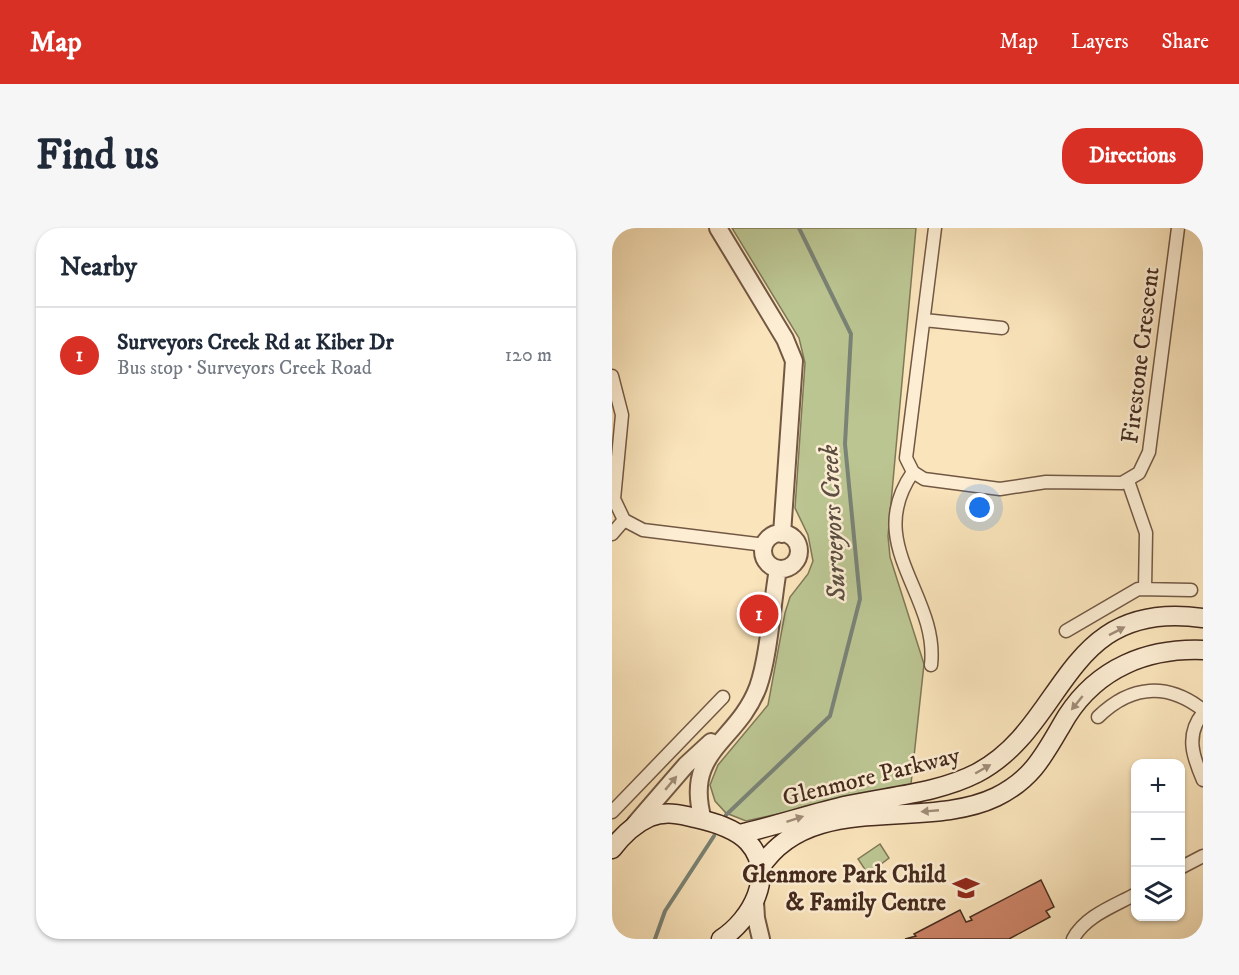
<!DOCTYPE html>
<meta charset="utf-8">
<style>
body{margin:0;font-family:"IM FELL DW Pica",serif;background:#f6f6f7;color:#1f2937}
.controls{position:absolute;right:18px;bottom:18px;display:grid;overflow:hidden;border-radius:12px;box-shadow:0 2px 4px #0004}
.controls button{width:54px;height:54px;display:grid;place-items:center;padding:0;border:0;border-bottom:2px solid #e0e1e3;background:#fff;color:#1f2937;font:30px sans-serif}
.you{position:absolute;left:368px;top:280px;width:21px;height:21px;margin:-15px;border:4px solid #fff;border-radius:50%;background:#1a73e8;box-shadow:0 0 0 9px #1a73e833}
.badge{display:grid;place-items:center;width:39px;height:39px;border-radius:50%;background:#d93025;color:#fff;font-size:20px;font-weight:700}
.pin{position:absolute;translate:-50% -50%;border:3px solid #fff;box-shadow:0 2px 6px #0006}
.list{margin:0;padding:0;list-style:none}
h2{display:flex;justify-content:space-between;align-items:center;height:78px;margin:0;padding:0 24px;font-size:26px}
h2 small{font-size:20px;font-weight:400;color:#747a83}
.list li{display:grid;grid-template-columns:39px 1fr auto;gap:18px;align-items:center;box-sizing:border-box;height:96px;padding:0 24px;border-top:2px solid #e0e1e3}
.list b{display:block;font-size:22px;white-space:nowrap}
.list p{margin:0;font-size:20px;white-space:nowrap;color:#747a83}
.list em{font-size:20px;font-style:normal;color:#747a83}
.icon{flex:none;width:33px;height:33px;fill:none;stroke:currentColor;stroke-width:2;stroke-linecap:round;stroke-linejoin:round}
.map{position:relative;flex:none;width:591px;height:711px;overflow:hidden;border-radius:24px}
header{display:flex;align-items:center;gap:36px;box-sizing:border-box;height:84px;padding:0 30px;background:#d93025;color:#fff}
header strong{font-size:28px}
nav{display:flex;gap:33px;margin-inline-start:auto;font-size:21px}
.intro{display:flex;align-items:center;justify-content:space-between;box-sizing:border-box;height:144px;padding:0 36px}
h1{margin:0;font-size:42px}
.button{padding:15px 27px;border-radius:24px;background:#d93025;color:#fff;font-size:21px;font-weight:700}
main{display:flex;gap:36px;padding:0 36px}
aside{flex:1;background:#fff;border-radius:24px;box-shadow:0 2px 4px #0004}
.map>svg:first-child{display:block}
.green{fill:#bbc592;stroke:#807858;stroke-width:1.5}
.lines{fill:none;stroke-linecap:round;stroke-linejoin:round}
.stream{stroke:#7a8376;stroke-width:4}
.building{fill:#cc8367;stroke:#452a1d;stroke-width:1.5}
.minor-casing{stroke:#725844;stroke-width:15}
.tertiary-casing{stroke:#725844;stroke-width:20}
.secondary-casing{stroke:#452a1d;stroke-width:21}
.minor{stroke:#fcedd3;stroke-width:12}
.tertiary{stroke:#fcedd3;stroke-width:16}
.secondary{stroke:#fcedd3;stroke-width:18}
.oneway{fill:#a08c78}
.labels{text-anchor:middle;stroke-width:5;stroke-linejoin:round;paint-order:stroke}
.street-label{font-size:24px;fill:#452a1d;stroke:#fcedd3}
.poi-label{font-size:24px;font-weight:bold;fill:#452a1d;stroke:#fcedd3;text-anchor:end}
.water-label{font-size:26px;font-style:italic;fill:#5b4f42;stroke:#fcedd3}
</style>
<header>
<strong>Map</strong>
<nav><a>Map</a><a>Layers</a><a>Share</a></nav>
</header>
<div class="intro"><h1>Find us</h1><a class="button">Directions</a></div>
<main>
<aside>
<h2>Nearby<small></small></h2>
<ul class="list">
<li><span class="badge">1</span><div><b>Surveyors Creek Rd at Kiber Dr</b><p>Bus stop · Surveyors Creek Road</p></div><em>120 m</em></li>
</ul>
</aside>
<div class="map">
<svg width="591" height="711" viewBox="0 0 591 711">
<rect width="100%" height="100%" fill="#fae4bb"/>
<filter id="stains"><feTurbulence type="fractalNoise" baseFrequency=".00333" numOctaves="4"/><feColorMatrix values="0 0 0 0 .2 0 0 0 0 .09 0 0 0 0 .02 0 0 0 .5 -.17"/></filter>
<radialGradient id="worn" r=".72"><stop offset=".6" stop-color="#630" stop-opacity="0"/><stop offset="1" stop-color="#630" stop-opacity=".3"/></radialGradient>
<path class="green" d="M120,0H304L276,308L278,329L312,436L299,556L134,593L114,585L103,573L98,557L106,537L156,477L173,385L178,369L196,346L201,333L196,307L183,280L193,135L187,110Z
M268,616L277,630L256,646L246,631Z"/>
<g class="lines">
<path class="stream" d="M114,587L218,488L248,371L233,216L239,106L187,0
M43,711L53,683L102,608"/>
</g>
<path class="building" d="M429,652L442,679L434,683L438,689L397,711H293L304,708L302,706L348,682L354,694L360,692L358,689Z"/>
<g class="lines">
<g class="minor-casing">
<path id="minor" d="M323,0L294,230L301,244L312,251L388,261L434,254L510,255L527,245L537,224L566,0
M312,92L390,100
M0,148L10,187L2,271L12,292L31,302L153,317
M301,244C250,317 327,366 319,437
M516,253L534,305L533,360
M0,306L12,292
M454,403L526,361L579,362
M591,485C573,507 581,529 591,552
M486,489C519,457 555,454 591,482
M0,584L111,469
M568,640L591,628
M461,711C473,688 502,678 524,666"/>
</g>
<g class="tertiary-casing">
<path id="tertiary" d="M106,0L173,111L182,133L170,306
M151 323a18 18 0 1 1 36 0a18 18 0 1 1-36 0Z
M91,592C71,522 125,515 146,459C157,428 160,375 166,341
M23,596L74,537L99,514
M143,673L144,690L149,711"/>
</g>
<g class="secondary-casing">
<path id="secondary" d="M127,606C164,598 200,585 237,577C279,568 326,565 365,545C456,497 450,370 591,390
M0,621C10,608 22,596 38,589C53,583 68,586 83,590C101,594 123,600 136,614C165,646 139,692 109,711
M148,640C199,561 311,604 384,569C423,550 434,523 455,488C486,440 535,420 591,422"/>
</g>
<use href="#minor" class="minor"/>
<use href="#tertiary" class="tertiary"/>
<use href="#secondary" class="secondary"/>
</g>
<defs><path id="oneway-solid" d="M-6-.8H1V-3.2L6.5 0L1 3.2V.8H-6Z" transform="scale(1.5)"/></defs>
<g class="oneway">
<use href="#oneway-solid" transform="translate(505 403) rotate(-27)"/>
<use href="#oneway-solid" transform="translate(465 475) rotate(129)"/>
<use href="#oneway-solid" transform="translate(371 541) rotate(-30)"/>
<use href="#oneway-solid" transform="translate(59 555) rotate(-50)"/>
<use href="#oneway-solid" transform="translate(318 583) rotate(175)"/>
<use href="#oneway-solid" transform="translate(183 591) rotate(-18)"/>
</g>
<defs>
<g id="school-bare" transform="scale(2.07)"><path d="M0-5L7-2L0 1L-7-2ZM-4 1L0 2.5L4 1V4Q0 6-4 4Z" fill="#8f2418" stroke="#fcedd3" stroke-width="2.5" paint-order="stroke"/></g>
</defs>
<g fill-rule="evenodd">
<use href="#school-bare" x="354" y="660"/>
</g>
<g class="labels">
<g class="street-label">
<text transform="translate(528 127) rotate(-83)" y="8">Firestone Crescent</text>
<text transform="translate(259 548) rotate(-14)" y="8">Glenmore Parkway</text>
</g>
<g class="poi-label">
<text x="334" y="654">Glenmore Park Child<tspan x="334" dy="28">&amp; Family Centre</tspan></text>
</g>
<g class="water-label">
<text transform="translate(220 295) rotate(-93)" y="9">Surveyors Creek</text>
</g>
</g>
<rect width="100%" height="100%" filter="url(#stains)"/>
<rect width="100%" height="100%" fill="url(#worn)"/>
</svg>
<div class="controls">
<button>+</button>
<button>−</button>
<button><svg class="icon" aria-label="layers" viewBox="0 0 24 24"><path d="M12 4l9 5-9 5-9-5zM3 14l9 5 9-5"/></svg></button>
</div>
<div class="you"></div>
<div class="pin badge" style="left:147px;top:386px">1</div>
</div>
</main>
